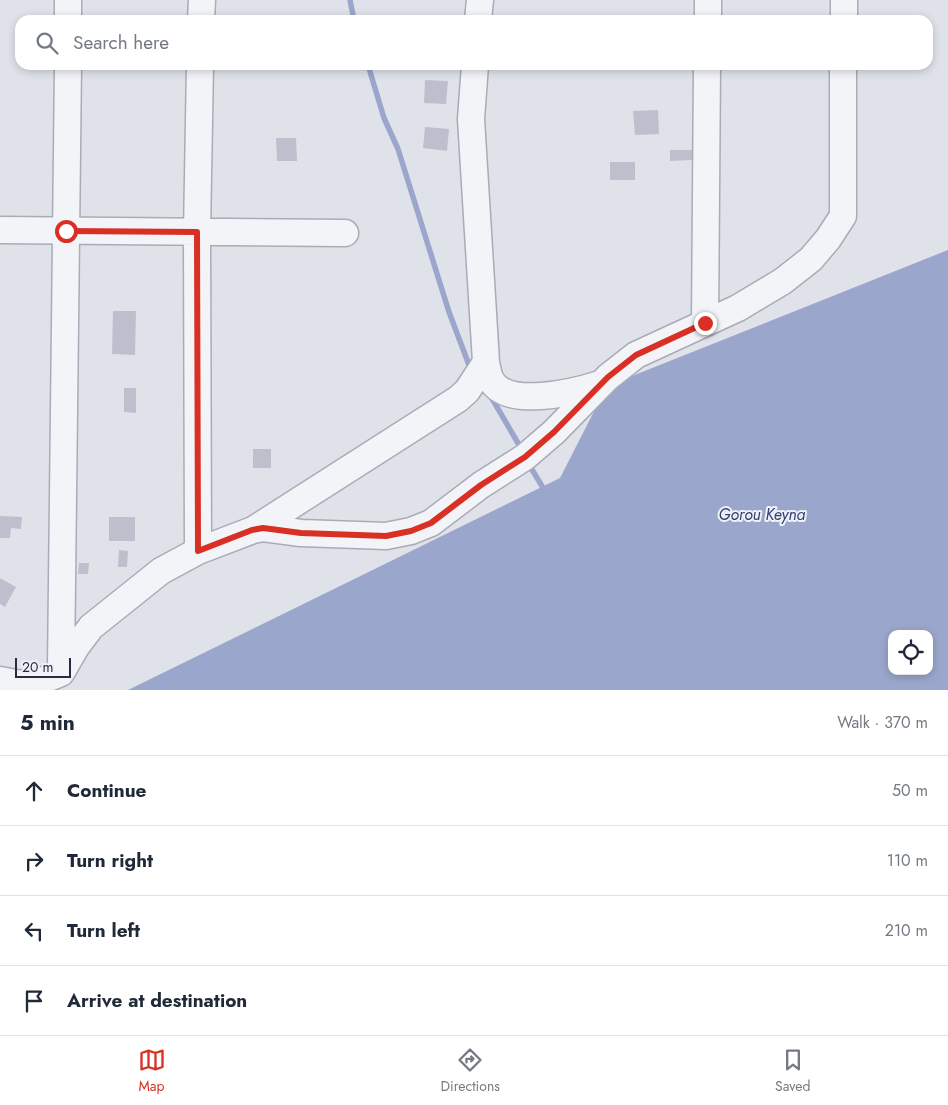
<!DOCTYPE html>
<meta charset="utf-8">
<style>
body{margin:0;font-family:Jost,sans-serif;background:#f2f2f3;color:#1f2937}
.controls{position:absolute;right:15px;bottom:15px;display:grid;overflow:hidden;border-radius:10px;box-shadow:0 2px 8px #0003}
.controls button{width:45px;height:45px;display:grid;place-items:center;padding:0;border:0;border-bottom:1px solid #e0e1e3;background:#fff;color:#1f2937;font:25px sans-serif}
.scale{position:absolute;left:15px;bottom:12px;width:56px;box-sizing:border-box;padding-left:5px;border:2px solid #282b42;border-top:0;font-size:14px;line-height:18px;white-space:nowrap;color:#282b42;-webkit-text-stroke:4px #f0f1f7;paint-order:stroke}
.stop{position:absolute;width:15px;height:15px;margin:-11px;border:4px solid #d93025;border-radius:50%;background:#fff}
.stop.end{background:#d93025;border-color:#fff;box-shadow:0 1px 5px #0008}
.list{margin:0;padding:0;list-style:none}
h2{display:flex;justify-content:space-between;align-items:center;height:65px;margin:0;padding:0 20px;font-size:21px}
h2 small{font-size:16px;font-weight:400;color:#747a83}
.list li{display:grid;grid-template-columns:32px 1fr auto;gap:15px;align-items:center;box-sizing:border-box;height:70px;padding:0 20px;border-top:1px solid #e0e1e3}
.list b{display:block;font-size:19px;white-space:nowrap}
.list em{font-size:16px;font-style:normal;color:#747a83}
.icon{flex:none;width:28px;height:28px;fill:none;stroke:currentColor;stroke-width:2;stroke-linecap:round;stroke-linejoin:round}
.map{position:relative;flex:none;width:948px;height:690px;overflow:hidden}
.search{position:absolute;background:#fff;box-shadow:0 2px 8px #0003;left:15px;right:15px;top:15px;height:55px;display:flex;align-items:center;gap:12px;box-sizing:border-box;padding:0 18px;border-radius:15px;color:#747a83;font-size:19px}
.sheet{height:345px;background:#fff}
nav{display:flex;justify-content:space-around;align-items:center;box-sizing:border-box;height:70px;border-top:1px solid #e0e1e3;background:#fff;font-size:14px;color:#747a83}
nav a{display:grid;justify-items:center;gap:2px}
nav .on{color:#d93025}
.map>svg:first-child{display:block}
.water{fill:#9aa6cb;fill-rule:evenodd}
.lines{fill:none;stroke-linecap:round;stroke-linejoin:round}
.stream{stroke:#9aa6cb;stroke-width:5.5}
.building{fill:#bdbfcd}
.minor-casing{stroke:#a9abb8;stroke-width:29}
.minor{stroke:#f3f4f8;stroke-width:26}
.route{stroke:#d93025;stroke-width:6}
.labels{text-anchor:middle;stroke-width:4;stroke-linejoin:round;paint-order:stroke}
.water-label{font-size:16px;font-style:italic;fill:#313f77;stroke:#f0f1f7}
</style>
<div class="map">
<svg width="948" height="690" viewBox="0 0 948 690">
<rect width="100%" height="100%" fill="#e0e2ea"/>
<path class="water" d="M948,250V690H128L560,478L607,386ZM892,634H929V671H892Z"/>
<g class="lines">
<path class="stream" d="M350,0L354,20
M368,65L384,118L398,149L449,312L472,373
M490,395L522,450
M528,463L545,491"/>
</g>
<path class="building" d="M425,80L448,81L446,104L424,103Z
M658,110L659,134L635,135L633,111Z
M425,127L449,129L447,151L423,148Z
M276,138H296L297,161H277Z
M670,150H692V160L670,161Z
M610,162H635V180H610Z
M113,311H136L135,355L112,354Z
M124,388H136V413L124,412Z
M253,449H271V468H253Z
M0,516L22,517L21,529L11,528L10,538H0Z
M109,517H135V541H109Z
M119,550L128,551L127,567H118Z
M79,563H89L88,574H78Z
M0,578L16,587L5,607L0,604Z"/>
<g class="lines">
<g class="minor-casing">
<path id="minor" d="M68,20V0
M201,20L202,0
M478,20L480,0
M708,20V0
M844,20V0
M475,65L471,119L486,362C487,367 488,373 490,378C504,410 575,392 600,384
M0,230L345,233
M705,323L707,65
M253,530L458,399L467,391L486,362
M198,551L197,232L200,65
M61,669L68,65
M0,680L21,684L39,682L61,673L76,647L91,627L161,571L198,551L253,530L263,528L301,533L386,536L411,531L431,523L481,485L525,457L554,432L608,377L636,355L738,308L783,281L811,259L828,239L843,216V65"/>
</g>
<use href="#minor" class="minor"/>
</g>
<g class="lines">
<path class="route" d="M66,231L197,232L198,551L252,530L263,528L301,533L386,536L411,531L431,523L481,485L525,457L554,432L608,377L636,355L705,323"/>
</g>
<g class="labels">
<g class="water-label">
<text x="762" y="520">Gorou Keyna</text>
</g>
</g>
</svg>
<div class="controls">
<button><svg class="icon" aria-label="locate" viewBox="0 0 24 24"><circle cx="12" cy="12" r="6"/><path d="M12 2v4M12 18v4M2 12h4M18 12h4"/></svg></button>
</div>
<div class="scale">20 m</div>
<div class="stop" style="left:66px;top:231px"></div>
<div class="stop end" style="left:705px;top:323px"></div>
<div class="search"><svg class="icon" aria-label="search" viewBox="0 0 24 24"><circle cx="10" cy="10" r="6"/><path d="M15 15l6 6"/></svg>Search here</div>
</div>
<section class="sheet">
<h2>5 min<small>Walk · 370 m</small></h2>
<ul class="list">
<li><svg class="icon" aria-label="ahead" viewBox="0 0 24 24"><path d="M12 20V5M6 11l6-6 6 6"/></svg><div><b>Continue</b></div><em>50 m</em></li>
<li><svg class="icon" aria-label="right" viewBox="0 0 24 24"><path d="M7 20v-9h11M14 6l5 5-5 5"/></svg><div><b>Turn right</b></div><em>110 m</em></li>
<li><svg class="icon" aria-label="left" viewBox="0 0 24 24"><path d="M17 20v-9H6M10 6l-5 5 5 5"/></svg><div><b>Turn left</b></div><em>210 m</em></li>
<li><svg class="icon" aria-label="arrive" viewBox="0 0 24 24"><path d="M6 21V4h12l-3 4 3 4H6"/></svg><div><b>Arrive at destination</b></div></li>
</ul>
</section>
<nav>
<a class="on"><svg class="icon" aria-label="map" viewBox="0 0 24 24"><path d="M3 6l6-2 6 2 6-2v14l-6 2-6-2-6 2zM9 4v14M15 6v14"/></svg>Map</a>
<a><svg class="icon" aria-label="directions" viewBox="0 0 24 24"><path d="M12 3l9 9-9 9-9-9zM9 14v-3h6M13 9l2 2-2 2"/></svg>Directions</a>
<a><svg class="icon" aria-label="saved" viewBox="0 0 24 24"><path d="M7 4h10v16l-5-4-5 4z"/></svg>Saved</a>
</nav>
